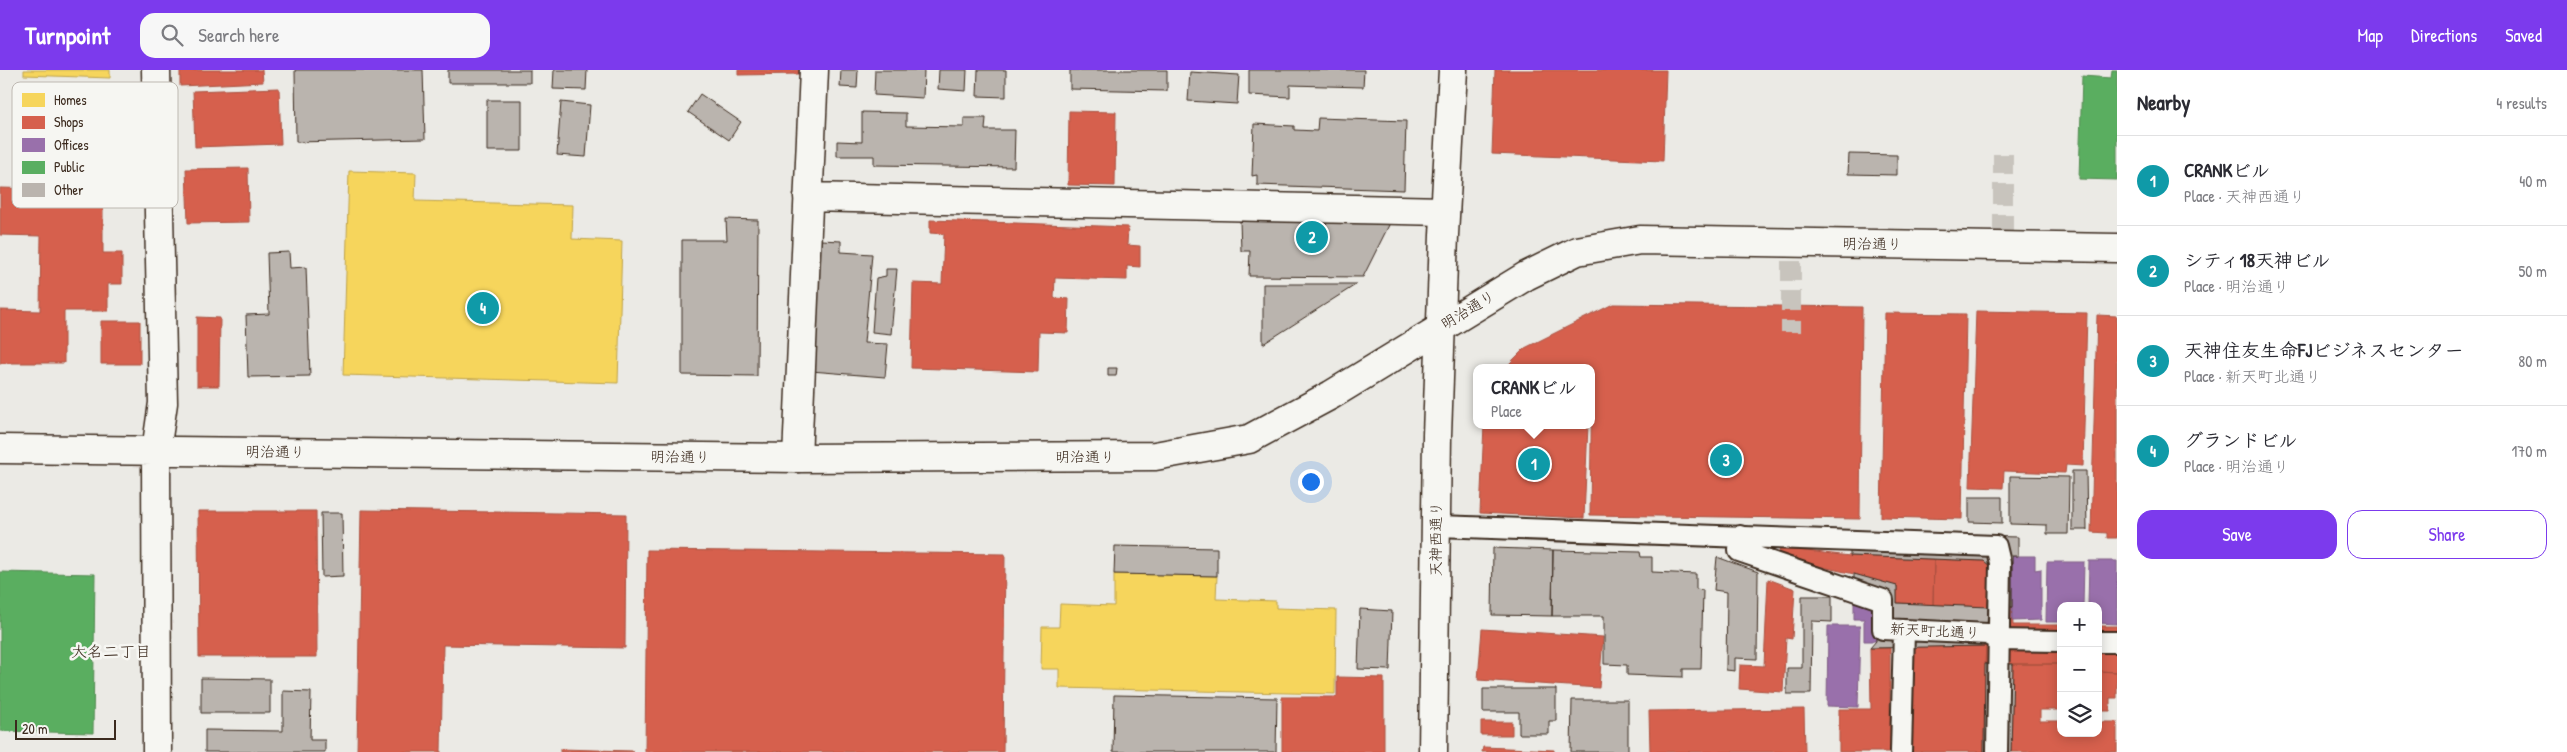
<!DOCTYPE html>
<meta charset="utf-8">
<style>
body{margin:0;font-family:"Patrick Hand","Klee One",sans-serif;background:#f7f7f7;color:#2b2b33}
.controls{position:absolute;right:15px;bottom:15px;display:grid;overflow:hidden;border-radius:10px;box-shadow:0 2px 12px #0003}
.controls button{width:45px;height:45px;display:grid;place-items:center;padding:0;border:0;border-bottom:1px solid #e1e1e2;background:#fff;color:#2b2b33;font:25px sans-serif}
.scale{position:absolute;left:15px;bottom:12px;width:101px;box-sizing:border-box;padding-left:5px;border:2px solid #3b2a1e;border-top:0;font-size:14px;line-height:18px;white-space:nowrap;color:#3b2a1e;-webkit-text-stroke:4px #f6f6f2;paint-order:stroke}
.you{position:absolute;left:1310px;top:411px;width:18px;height:18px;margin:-12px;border:4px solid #fff;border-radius:50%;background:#1a73e8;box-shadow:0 0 0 8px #1a73e833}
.badge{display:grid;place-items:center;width:32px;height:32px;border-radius:50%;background:#7c3aed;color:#fff;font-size:16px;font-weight:700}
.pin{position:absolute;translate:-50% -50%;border:2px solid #fff;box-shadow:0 1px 5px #0006}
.popup{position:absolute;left:1473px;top:294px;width:122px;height:65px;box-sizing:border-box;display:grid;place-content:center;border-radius:10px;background:#fff;filter:drop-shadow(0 1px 4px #0005);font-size:16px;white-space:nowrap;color:#7c7c81}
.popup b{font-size:19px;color:#2b2b33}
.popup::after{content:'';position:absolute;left:50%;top:100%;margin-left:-10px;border:10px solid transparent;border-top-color:#fff}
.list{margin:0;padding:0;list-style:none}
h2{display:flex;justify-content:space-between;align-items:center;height:65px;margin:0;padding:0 20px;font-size:21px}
h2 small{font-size:16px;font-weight:400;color:#7c7c81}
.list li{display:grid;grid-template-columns:32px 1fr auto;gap:15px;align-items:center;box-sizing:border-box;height:90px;padding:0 20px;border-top:1px solid #e1e1e2}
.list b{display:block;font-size:19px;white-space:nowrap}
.list p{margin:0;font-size:16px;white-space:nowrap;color:#7c7c81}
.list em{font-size:16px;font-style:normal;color:#7c7c81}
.actions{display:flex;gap:10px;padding:15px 20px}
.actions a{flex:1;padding:11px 0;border:1px solid #7c3aed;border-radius:15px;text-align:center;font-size:18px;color:#7c3aed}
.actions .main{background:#7c3aed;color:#fff}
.icon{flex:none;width:28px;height:28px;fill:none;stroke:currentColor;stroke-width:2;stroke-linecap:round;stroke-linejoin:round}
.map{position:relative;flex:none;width:2117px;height:682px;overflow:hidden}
header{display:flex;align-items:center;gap:30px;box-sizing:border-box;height:70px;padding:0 25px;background:#7c3aed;color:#fff}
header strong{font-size:24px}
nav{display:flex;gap:28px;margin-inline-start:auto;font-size:18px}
.search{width:350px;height:45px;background:#f7f7f7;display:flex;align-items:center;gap:12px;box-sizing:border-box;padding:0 18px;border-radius:15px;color:#7c7c81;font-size:19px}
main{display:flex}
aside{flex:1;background:#fff}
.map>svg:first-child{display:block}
.homes{fill:#f6d55c;stroke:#bea249}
.shops{fill:#d6604d;stroke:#a8503f}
.offices{fill:#9970ab;stroke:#7d5b81}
.public{fill:#5aae61;stroke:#51864d}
.building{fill:#bab4ae;stroke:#3b2a1e}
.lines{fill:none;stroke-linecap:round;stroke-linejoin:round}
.pedestrian-tunnel{stroke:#c8c4bd;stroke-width:20;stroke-dasharray:20 10;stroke-linecap:butt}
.pedestrian-casing{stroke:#3b2a1e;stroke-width:24}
.minor-casing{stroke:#3b2a1e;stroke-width:31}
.tertiary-casing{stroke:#3b2a1e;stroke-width:31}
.pedestrian{stroke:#f6f6f2;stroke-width:20}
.minor{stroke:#f6f6f2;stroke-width:28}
.tertiary{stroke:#f6f6f2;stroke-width:28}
.labels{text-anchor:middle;stroke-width:5;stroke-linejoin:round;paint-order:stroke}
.street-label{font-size:15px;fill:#3b2a1e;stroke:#f6f6f2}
.neighbourhood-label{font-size:16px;fill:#3b2a1e;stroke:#f6f6f2}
.key{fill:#f6f6f2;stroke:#beb9b2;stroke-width:1}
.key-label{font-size:14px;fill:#3b2a1e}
</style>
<header>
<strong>Turnpoint</strong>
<div class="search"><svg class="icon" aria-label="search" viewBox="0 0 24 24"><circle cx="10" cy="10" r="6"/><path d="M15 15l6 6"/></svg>Search here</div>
<nav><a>Map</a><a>Directions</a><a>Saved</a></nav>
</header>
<main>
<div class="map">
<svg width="2117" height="682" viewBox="0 0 2117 682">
<rect width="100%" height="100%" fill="#ebeae5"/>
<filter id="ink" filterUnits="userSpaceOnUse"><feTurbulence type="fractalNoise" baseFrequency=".02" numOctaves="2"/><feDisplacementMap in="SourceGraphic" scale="10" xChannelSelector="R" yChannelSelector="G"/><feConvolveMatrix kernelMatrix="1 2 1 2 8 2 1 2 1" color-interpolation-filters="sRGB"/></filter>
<g filter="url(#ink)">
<path class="homes" d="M24,0H110V8L24,5Z
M349,101L416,103L415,131L573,135L572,169L622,171L618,313L343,305Z
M1114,504L1217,506L1216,529L1276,531V538L1336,540L1335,624L1059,618V599H1041L1042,557H1059L1060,534L1114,536Z"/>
<path class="shops" d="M180,0H262L263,12L180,16Z
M738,0H799V4L738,5Z
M1495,0H1666L1663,91L1492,84Z
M279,18L281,74L195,77L193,21Z
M48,26L133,27V82L61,81V69H41V84H17V50H48Z
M1069,41L1116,42L1115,116L1068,115Z
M248,98L249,152L188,153L186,99Z
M43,108H103V183H122V214H108V241H64V293H0V240L40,241L41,166L0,165V118L43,119Z
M930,150L1128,157L1127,175L1140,176V197L1127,196V210L1055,208L1054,228L1069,229L1068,263L1039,262L1038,302L911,298L913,213L942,214L944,164L930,163Z
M1613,234L1862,237L1860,449L1590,445L1592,298H1505L1525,278Z
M1976,241L2087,243L2083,396L2066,395L2065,403L2004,401L2003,418L1970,417Z
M1885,243L1966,244L1962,449L1881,447Z
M2097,245L2117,246V468H2107V463L2091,462Z
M197,247L220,248L219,316H197Z
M101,251H140V294H101Z
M1484,355H1588L1584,448L1480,443Z
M361,440L626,444L625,578L443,575L441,682H357Z
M198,441H316L317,587H199Z
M1780,478L1850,486L1934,489L1933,535L1897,533V516L1854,504L1778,487Z
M647,480L1005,484L1003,682H645Z
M1934,489L1984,491L1990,496L1988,537L1933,535Z
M1768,509L1795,519L1792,569L1786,568L1783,622L1739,619L1740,595L1764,596Z
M1988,537H2012L2013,555H2061V600L2060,594H1985Z
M2098,556H2117V602L2098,601Z
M1482,559L1603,567L1599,618L1478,610Z
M1911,575L1986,576L1984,682H1910Z
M1870,578H1890V682H1839V639H1871Z
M2013,594H2060L2061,640H2040V651H2061V663H2098V652H2117V682H2011Z
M2098,601L2117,602V628H2110V641H2098Z
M1337,607L1384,608V682H1282V627H1337Z
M1804,639L1805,682H1650L1649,641Z
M1481,652H1512V665H1481Z
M1483,677L1554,680V682H1482Z
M560,679L633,681V682H560Z"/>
<path class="offices" d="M2012,486H2035V500L2041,499V550L2012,551Z
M2089,491H2117V554L2098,553V536H2088Z
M2047,492H2084L2083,536H2061V552H2046Z
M1854,527L1876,534V571H1864V549H1854Z
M1828,556H1860L1858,637L1827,636Z"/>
<path class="public" d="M2112,0H2117V110L2079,109L2082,6L2111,8Z
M0,502L95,504L93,663L0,661Z"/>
<path class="building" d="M295,0H423L425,69L296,72Z
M448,0H530V13H448Z
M554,0H587L586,20L553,19Z
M841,0H858L857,18L840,17Z
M875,0H924L923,28L874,25Z
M939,0H967L966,21L938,19Z
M978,0H1006V27L977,26Z
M1070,0H1167V21L1070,19Z
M1249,0H1364L1363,17L1290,15V27L1249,25Z
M1190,2L1239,5L1237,34L1188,31Z
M700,24L741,52L729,70L688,42Z
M487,30H522V81H487Z
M561,32L590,35L586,87L557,85Z
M862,42L906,43V56L964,57V48H986L985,60H1015L1014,97L874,95V86H837V71L862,72Z
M1318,48L1406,51L1404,120L1257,115V105L1252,106L1254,54L1294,56V60L1317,61Z
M1849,84L1897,85V105L1848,104Z
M726,149L758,150L757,306L682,305V170H727Z
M1240,151L1390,153L1363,207L1249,206L1250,181H1241Z
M821,170L841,171V182L872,184L864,273L888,274L885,307L811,301Z
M289,182L290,198L306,197L310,306L248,307L246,245L269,244L267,183Z
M886,199H897L891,264L872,262L876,208L886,206Z
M1263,214H1357L1263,274Z
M1108,298H1117L1116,306H1108Z
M2072,401H2086L2087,460H2072Z
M2010,406L2069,407L2068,464H2047V455L2010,454Z
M1969,427H2002V453L1969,452Z
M321,443H342L343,506L322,507Z
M1850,463L2018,467V486H2012V537H1988L1990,496L1984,491L1850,486Z
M1115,476L1217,478V506L1114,504Z
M1493,478L1553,480L1552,546L1492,545Z
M1553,480L1640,482L1641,487H1652V502L1696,504V519L1703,520L1701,599H1683V607L1627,605V595L1604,594V546H1552Z
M1717,487L1758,502L1757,589L1735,588V601L1726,600L1727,522L1714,520Z
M1854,504L1897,516V533L1988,537L1986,576L1870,578L1876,571V534L1854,527Z
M1802,526H1832V552L1812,551L1811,624H1787V598H1802Z
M1360,539L1392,541L1390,600L1358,599Z
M1985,594H2013L2011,682H1984Z
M201,608L270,609V643H201Z
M1483,619H1556V651H1549V664H1519V642H1483Z
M283,621L311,622L310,670H325V682H205V660L283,661Z
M1114,625L1277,628L1276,682H1113Z
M1572,630H1628V682H1571Z"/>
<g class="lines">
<path class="pedestrian-tunnel" d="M2003,84V167
M1791,161V262"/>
<g class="pedestrian-casing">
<path id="pedestrian" d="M1438,456L1996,476L2000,493L1997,682
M1740,466L1739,481L1883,530V559L1988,564L1999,570L2061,571
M2098,572H2117
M1901,682L1904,560"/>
</g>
<g class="minor-casing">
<path id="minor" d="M808,127L1445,141
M797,388L814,0"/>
</g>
<g class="tertiary-casing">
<path id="tertiary" d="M156,0L163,333L156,381L157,682
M0,379L797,388L1155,386L1249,369L1331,325L1526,206L1577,181L1640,170L2117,178
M1433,682L1437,365L1444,165L1453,0"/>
</g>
<use href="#pedestrian" class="pedestrian"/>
<use href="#minor" class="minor"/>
<use href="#tertiary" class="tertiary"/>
</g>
</g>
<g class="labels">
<g class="street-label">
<text transform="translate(1872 174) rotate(1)" y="5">明治通り</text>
<text transform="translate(1468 240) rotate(-31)" y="5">明治通り</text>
<text transform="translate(275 382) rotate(1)" y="5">明治通り</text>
<text transform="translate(680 387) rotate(1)" y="5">明治通り</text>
<text x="1085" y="392">明治通り</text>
<text transform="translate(1436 469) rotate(-90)" y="5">天神西通り</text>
<text transform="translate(1935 561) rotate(3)" y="5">新天町北通り</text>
</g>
<g class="neighbourhood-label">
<text x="111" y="587">大名二丁目</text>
</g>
</g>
<rect x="12" y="12" width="166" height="126" rx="8" class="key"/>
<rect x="22" y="23" width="23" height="14" fill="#f6d55c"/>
<rect x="22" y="46" width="23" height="13" fill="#d6604d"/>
<rect x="22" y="68" width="23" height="14" fill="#9970ab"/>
<rect x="22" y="91" width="23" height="13" fill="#5aae61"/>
<rect x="22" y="113" width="23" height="14" fill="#bab4ae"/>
<g class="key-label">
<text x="54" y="35">Homes</text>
<text x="54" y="57">Shops</text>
<text x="54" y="80">Offices</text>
<text x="54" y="102">Public</text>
<text x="54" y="125">Other</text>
</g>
</svg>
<div class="controls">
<button>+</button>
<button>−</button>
<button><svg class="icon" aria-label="layers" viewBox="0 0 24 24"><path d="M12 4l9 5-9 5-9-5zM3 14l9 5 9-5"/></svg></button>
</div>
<div class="scale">20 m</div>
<div class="you"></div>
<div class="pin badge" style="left:1534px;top:394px;background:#0f9aa8">1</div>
<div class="popup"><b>CRANKビル</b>Place</div>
<div class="pin badge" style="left:1312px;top:167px;background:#0f9aa8">2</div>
<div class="pin badge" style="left:1726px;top:390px;background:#0f9aa8">3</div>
<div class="pin badge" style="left:483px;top:238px;background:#0f9aa8">4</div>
</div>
<aside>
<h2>Nearby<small>4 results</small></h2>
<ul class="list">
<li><span class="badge" style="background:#0f9aa8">1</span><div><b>CRANKビル</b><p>Place · 天神西通り</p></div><em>40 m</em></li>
<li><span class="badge" style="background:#0f9aa8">2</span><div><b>シティ18天神ビル</b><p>Place · 明治通り</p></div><em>50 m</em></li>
<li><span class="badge" style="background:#0f9aa8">3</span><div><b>天神住友生命FJビジネスセンター</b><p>Place · 新天町北通り</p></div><em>80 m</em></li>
<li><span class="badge" style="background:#0f9aa8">4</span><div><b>グランドビル</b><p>Place · 明治通り</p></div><em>170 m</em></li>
</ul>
<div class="actions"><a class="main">Save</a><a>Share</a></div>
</aside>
</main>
